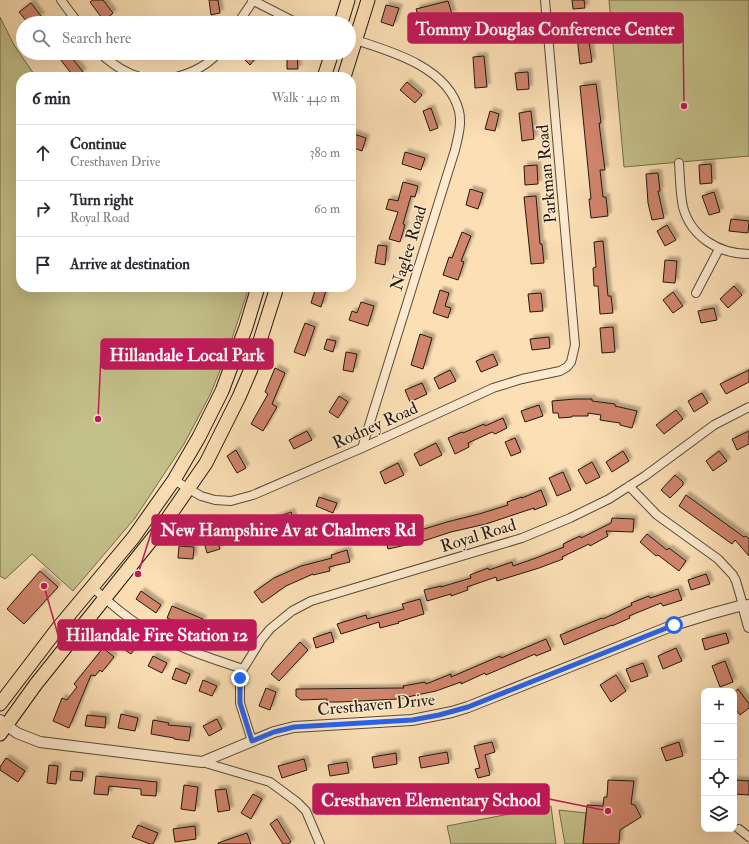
<!DOCTYPE html>
<meta charset="utf-8">
<style>
body{margin:0;font-family:"IM FELL Double Pica",serif;background:#f7f7f7;color:#2b2b33}
.controls{position:absolute;right:12px;bottom:12px;display:grid;overflow:hidden;border-radius:8px;box-shadow:0 4px 16px #0002}
.controls button{width:36px;height:36px;display:grid;place-items:center;padding:0;border:0;border-bottom:1px solid #e1e1e2;background:#fff;color:#2b2b33;font:20px sans-serif}
.stop{position:absolute;width:12px;height:12px;margin:-9px;border:3px solid #2563eb;border-radius:50%;background:#fff}
.stop.end{background:#2563eb;border-color:#fff;box-shadow:0 1px 4px #0008}
.list{margin:0;padding:0;list-style:none}
h2{display:flex;justify-content:space-between;align-items:center;height:52px;margin:0;padding:0 16px;font-size:17px}
h2 small{font-size:13px;font-weight:400;color:#7c7c81}
.list li{display:grid;grid-template-columns:26px 1fr auto;gap:12px;align-items:center;box-sizing:border-box;height:56px;padding:0 16px;border-top:1px solid #e1e1e2}
.list b{display:block;font-size:15px;white-space:nowrap}
.list p{margin:0;font-size:13px;white-space:nowrap;color:#7c7c81}
.list em{font-size:13px;font-style:normal;color:#7c7c81}
.icon{flex:none;width:22px;height:22px;fill:none;stroke:currentColor;stroke-width:2;stroke-linecap:round;stroke-linejoin:round}
.map{position:relative;flex:none;width:749px;height:844px;overflow:hidden}
.search{position:absolute;background:#fff;box-shadow:0 4px 16px #0002;left:16px;top:16px;width:340px;height:44px;display:flex;align-items:center;gap:10px;box-sizing:border-box;padding:0 14px;border-radius:22px;color:#7c7c81;font-size:15px}
.panel{position:absolute;background:#fff;box-shadow:0 4px 16px #0002;left:16px;top:72px;width:340px;height:220px;border-radius:16px}
.map>svg:first-child{display:block}
.green{fill:#c4c08a;stroke:#726c4c}
.building{fill:#d1856d;stroke:#21180e;filter:url(#shadow)}
.lines{fill:none;stroke-linecap:round;stroke-linejoin:round}
.minor-casing{stroke:#584a38;stroke-width:10}
.tertiary-casing{stroke:#584a38;stroke-width:12}
.primary-casing{stroke:#21180e;stroke-width:15}
.minor{stroke:#fdeacf;stroke-width:8}
.tertiary{stroke:#fdeacf;stroke-width:10}
.primary{stroke:#fcdfb5;stroke-width:13}
.route{stroke:#2563eb;stroke-width:5}
.labels{text-anchor:middle;stroke-width:3;stroke-linejoin:round;paint-order:stroke}
.street-label{font-size:17px;fill:#21180e;stroke:#fdeacf}
.leader{fill:none;stroke:#c2185b;stroke-width:1.5}
.callout-dot{fill:#c2185b;stroke:#fdeacf;stroke-width:1.5}
.callout{fill:#c2185b;stroke:#c2185b;stroke-width:1.5}
.callout-label{font-size:18px;text-anchor:middle;font-weight:bold;fill:#fff}
</style>
<div class="map">
<svg width="749" height="844" viewBox="0 0 749 844">
<defs>
<filter id="shadow"><feDropShadow dx="3.5" dy="-3.5" stdDeviation="1" flood-color="#0004"/></filter>
</defs>
<rect width="100%" height="100%" fill="#fcdfb5"/>
<filter id="stains"><feTurbulence type="fractalNoise" baseFrequency=".005" numOctaves="4"/><feColorMatrix values="0 0 0 0 .2 0 0 0 0 .09 0 0 0 0 .02 0 0 0 .5 -.17"/></filter>
<radialGradient id="worn" r=".72"><stop offset=".6" stop-color="#630" stop-opacity="0"/><stop offset="1" stop-color="#630" stop-opacity=".3"/></radialGradient>
<path class="green" d="M609,0H749V156L624,167Z
M0,17L14,45L36,77H21V287H238L248,290L228,351L210,395L184,444L135,518L73,591L32,554L5,579L0,576Z
M551,806L556,844H451L447,826Z
M559,810L586,813L583,844H565Z"/>
<path class="building" d="M93,0H103L113,13L104,21L90,2Z
M209,0H218L220,13L211,15Z
M572,0H584L585,8L573,9Z
M448,1L452,14L420,22L416,9Z
M31,3L41,16L31,23H28L19,12Z
M386,5L399,8L393,26L381,22Z
M588,35L592,62L580,64L577,36Z
M68,53L83,72L77,77H74L60,59Z
M246,53H260L250,65L242,57Z
M287,53H297L298,69H287Z
M484,56L487,87L475,88L473,57Z
M528,72L529,89L517,90L515,73Z
M407,82L422,95L415,103L400,90Z
M596,84L601,123H599L605,170H600L603,197H606L608,216L591,218L589,199H591L580,86Z
M431,108L438,128L430,131L423,111Z
M490,111L499,114L495,131L485,129Z
M531,111L534,139L522,141L519,113Z
M351,133L366,138L362,151L351,147Z
M405,152L425,158L421,170L402,164Z
M711,164L712,183L700,184L699,165Z
M537,165L538,184L525,185L524,166Z
M658,173L660,191H658L664,218L652,220L648,203L646,174Z
M403,182L418,186L415,197L411,196L403,224L405,225L400,242L389,239L398,212L386,209L389,199L398,201Z
M470,189L483,193L478,209L466,205Z
M714,192L720,212L709,215L702,196Z
M536,196L540,244H542L544,263L531,264L524,197Z
M731,219L749,221L748,233L729,231Z
M667,225L676,240L665,246L657,231Z
M462,232L471,236L461,261L464,262L458,280L443,275L449,257L452,258Z
M603,241L608,296H611L613,313L600,314L598,286H594L593,268L596,267L594,242Z
M378,245L387,246L385,265L375,263Z
M665,260L677,261L675,283L663,282Z
M734,286L742,295L728,308L720,299Z
M316,287H327L321,307L311,303Z
M440,290L449,293L445,306L451,308L448,318L433,313Z
M673,292L683,306L673,313L663,300Z
M541,293L543,311L530,312L528,294Z
M361,302L374,306L368,326L349,320L352,311L357,313Z
M714,308L717,320L701,323L698,311Z
M305,323L315,327L305,356L294,352Z
M613,327L615,352L602,353L600,328Z
M420,334L432,338L423,369L411,365Z
M549,337L550,348L532,350L530,339Z
M327,339L336,341L333,352L324,349Z
M346,352L357,354L353,372L343,370Z
M493,354L498,365L481,372L476,361Z
M275,368L285,373L272,404L277,407L263,431L251,424L268,394L265,392Z
M450,370L456,381L439,389L434,378Z
M749,370V382L726,394L720,384Z
M422,383L427,394L410,402L405,390Z
M702,393L708,403L694,412L688,401Z
M339,396L348,402L338,418L329,412Z
M575,399H592V401L615,404V406L637,411L632,428L620,425V423L600,420L601,415L588,413V416H572V417L559,418L558,413H553L552,401Z
M539,405L543,416L525,422L521,411Z
M676,410L683,419L664,434L656,425Z
M503,418L507,428L495,434L492,432L468,443L469,447L455,454L448,438L462,432L463,433L484,424L485,426Z
M307,431L312,440L294,449L289,440Z
M749,431V444L737,450L732,439Z
M515,438L521,452L511,456L505,442Z
M436,443L442,455L420,466L414,454Z
M236,450L246,468L237,473L227,456Z
M623,451L629,461L612,472L606,462Z
M719,451L727,461L713,471L706,461Z
M592,462L600,477L586,484L578,470Z
M398,463L404,475L385,484L380,472Z
M563,472L571,490L557,496L549,478Z
M675,475L683,482V485L670,498L661,490Z
M541,490L547,505L534,510V508L486,524L451,532L411,545V544L388,549L385,538L400,534L401,536L447,522L479,514L508,505L507,502L522,497V498Z
M686,495L744,537L746,536L749,539V556L735,540L732,544L679,506Z
M319,497L337,503L333,513L316,506Z
M291,512L296,525L276,531L272,519Z
M612,518L634,519L633,532L606,531L608,536L590,546L589,544L562,557L563,559L539,568L497,581L496,577L467,587L468,590L451,596V594L427,601L424,590L441,586V587L471,578L470,575L488,568L489,570L512,562L513,566L536,558L564,547L563,544L580,536L581,538L611,523Z
M215,532L220,549L207,553L202,535Z
M647,534L667,550L669,548L686,561L679,571L658,555L656,556L640,542Z
M179,546L194,547L193,559L178,558Z
M347,550L350,562L329,567L330,571L313,575V574L286,586L262,603L254,592L274,578L301,566L332,558L331,555Z
M40,571L58,587L24,624L7,609Z
M706,574L710,584L691,590L688,580Z
M678,589L682,600L663,606L661,603L629,616L630,618L612,626V625L564,645L560,635L602,618L603,619L632,605L631,603L649,596L650,598Z
M141,591L161,605L156,613L136,599Z
M420,599L424,614L398,622L399,623L380,628L379,622L341,634L337,624L366,615L367,619L404,609L402,604Z
M172,606L203,619L197,631L167,618Z
M331,632L334,642L316,648L313,638Z
M726,633L729,643L705,650L702,639Z
M124,638L136,647L131,654L119,646Z
M546,639L551,650L536,656L535,654L486,675L485,673L461,684V682L436,691L398,699L340,702H327V699L301,700L296,696V689L404,688L403,686L425,682L426,684L451,674V677L500,656L501,658Z
M300,642L308,650L279,681L271,674Z
M103,648L114,657L102,672L100,670L95,676L91,675L69,728L53,721L62,698L67,700L77,687L74,684Z
M676,648L682,661L663,669L658,656Z
M153,656L167,663L162,673L148,666Z
M725,661L733,682L720,687L712,666Z
M643,663L648,676L631,682L626,669Z
M176,668L190,674L186,684L172,679Z
M616,675L626,691L611,702L600,685Z
M203,680L217,686L212,696L199,691Z
M266,688L276,692L270,710L259,706Z
M738,689L749,704V708L740,715L734,707V692Z
M121,714L138,718L135,731L118,728Z
M87,715L106,717L105,728L85,726Z
M217,719L222,729L209,736L203,726Z
M153,720L169,723L168,725L191,727L189,741L174,739V738L151,734Z
M492,742L495,752L485,755L490,775L478,778L475,769L480,768L474,746Z
M679,742L683,756L666,761L661,748Z
M447,752L449,763L421,768L419,757Z
M396,753L397,764L374,768L372,757Z
M6,758L25,771L18,782L0,770V767Z
M304,759L307,770L282,778L278,766Z
M347,762L349,773L330,776L328,765Z
M49,765L58,766L56,784L47,783Z
M71,771L83,772L82,781L70,780Z
M96,776L157,782L156,796L141,795V789L109,786L108,795L94,794Z
M608,780L634,781L631,804L635,805L641,817L620,830L619,844H583L587,805L603,806L604,797H607Z
M734,780L749,781V795L734,794Z
M184,785L198,787L195,811L181,809Z
M226,789L230,810L218,812L215,790Z
M253,794L262,799L251,819L241,813Z
M277,819L291,842L288,844H283L270,824Z
M138,825L158,833L153,844H150L132,837Z
M195,826L196,839L175,842L173,829Z
M247,833L251,844H218V843Z"/>
<g class="lines">
<g class="minor-casing">
<path id="minor" d="M61,0L78,23
M252,0L297,23
M238,23L253,1
M349,38C387,50 448,66 459,111C462,124 458,137 455,150L362,448
M100,53C112,64 124,73 140,77
M176,77C191,73 207,66 218,53
M679,163C680,177 680,193 683,207C691,237 719,254 749,254
M696,293L719,249
M174,480L201,496L215,500L231,501L253,495L362,448L493,388L522,379L560,371L567,367L571,362L575,345L545,0
M629,486L657,515L718,559L733,575L736,581L743,605L749,604
M92,587C111,604 131,622 154,634C182,649 213,659 243,669
M252,741L240,703V678L243,669L261,640L270,629L292,611L311,601L522,538L570,518L609,499L645,476L714,425L749,407
M202,762L270,782L297,802L306,811L320,844
M739,829L749,837"/>
</g>
<g class="tertiary-casing">
<path id="tertiary" d="M0,720L17,733L40,742L202,762L274,732L294,727L412,720L452,712L468,707L674,625L710,614L743,605L749,627"/>
</g>
<g class="primary-casing">
<path id="primary" d="M341,23L348,0
M324,77L332,53
M344,77L368,0
M0,704L58,628L133,538L174,480L199,437L222,391L246,327L258,287
M0,734L36,684L161,528L206,463L239,397L251,369L277,287"/>
</g>
<use href="#minor" class="minor"/>
<use href="#tertiary" class="tertiary"/>
<use href="#primary" class="primary"/>
</g>
<g class="lines">
<path class="route" d="M240,678V703L252,741L274,732L294,727L412,720L439,715L468,707L674,625"/>
</g>
<g class="labels">
<g class="street-label">
<text transform="translate(546 174) rotate(-95)" y="6">Parkman Road</text>
<text transform="translate(408 248) rotate(-73)" y="6">Naglee Road</text>
<text transform="translate(375 425) rotate(-24)" y="6">Rodney Road</text>
<text transform="translate(478 535) rotate(-17)" y="6">Royal Road</text>
<text transform="translate(376 704) rotate(-5)" y="6">Cresthaven Drive</text>
</g>
</g>
<path class="leader" d="M684 106L683 28M98 419L101 354M138 574L152 530M44 586L58 635M608 811L549 799"/>
<g class="callout-dot">
<circle cx="684" cy="106" r="4"/>
<circle cx="98" cy="419" r="4"/>
<circle cx="138" cy="574" r="4"/>
<circle cx="44" cy="586" r="4"/>
<circle cx="608" cy="811" r="4"/>
</g>
<g class="callout">
<rect x="408" y="13" width="275" height="30" rx="4"/>
<rect x="101" y="339" width="172" height="30" rx="4"/>
<rect x="152" y="515" width="271" height="30" rx="4"/>
<rect x="58" y="620" width="198" height="30" rx="4"/>
<rect x="313" y="784" width="236" height="30" rx="4"/>
</g>
<g class="callout-label">
<text x="545" y="35">Tommy Douglas Conference Center</text>
<text x="187" y="361">Hillandale Local Park</text>
<text x="288" y="536">New Hampshire Av at Chalmers Rd</text>
<text x="157" y="641">Hillandale Fire Station 12</text>
<text x="431" y="806">Cresthaven Elementary School</text>
</g>
<rect width="100%" height="100%" filter="url(#stains)"/>
<rect width="100%" height="100%" fill="url(#worn)"/>
</svg>
<div class="controls">
<button>+</button>
<button>−</button>
<button><svg class="icon" aria-label="locate" viewBox="0 0 24 24"><circle cx="12" cy="12" r="6"/><path d="M12 2v4M12 18v4M2 12h4M18 12h4"/></svg></button>
<button><svg class="icon" aria-label="layers" viewBox="0 0 24 24"><path d="M12 4l9 5-9 5-9-5zM3 14l9 5 9-5"/></svg></button>
</div>
<div class="stop" style="left:674px;top:625px"></div>
<div class="stop end" style="left:240px;top:678px"></div>
<div class="search"><svg class="icon" aria-label="search" viewBox="0 0 24 24"><circle cx="10" cy="10" r="6"/><path d="M15 15l6 6"/></svg>Search here</div>
<section class="panel">
<h2>6 min<small>Walk · 440 m</small></h2>
<ul class="list">
<li><svg class="icon" aria-label="ahead" viewBox="0 0 24 24"><path d="M12 20V5M6 11l6-6 6 6"/></svg><div><b>Continue</b><p>Cresthaven Drive</p></div><em>380 m</em></li>
<li><svg class="icon" aria-label="right" viewBox="0 0 24 24"><path d="M7 20v-9h11M14 6l5 5-5 5"/></svg><div><b>Turn right</b><p>Royal Road</p></div><em>60 m</em></li>
<li><svg class="icon" aria-label="arrive" viewBox="0 0 24 24"><path d="M6 21V4h12l-3 4 3 4H6"/></svg><div><b>Arrive at destination</b></div></li>
</ul>
</section>
</div>
